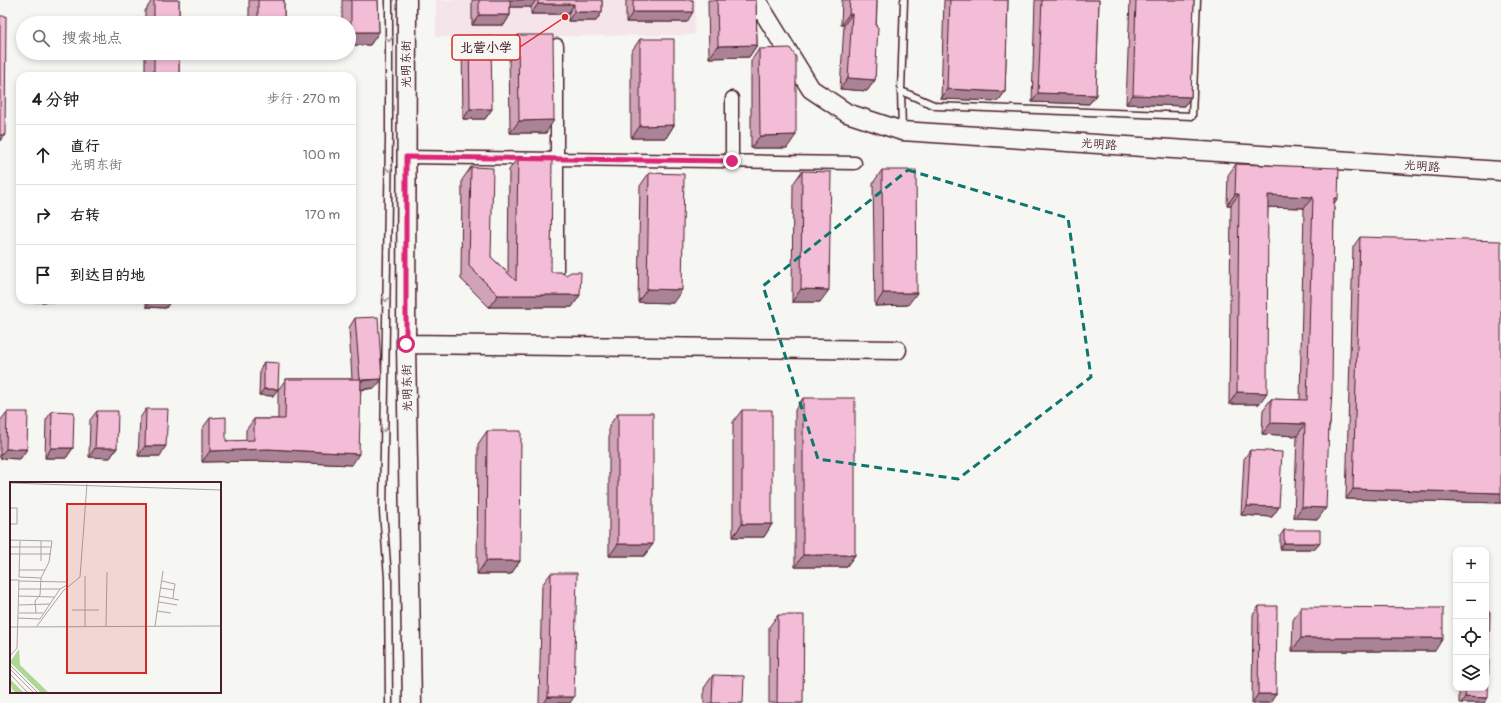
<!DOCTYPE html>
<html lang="zh">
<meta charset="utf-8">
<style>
body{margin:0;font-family:Pangolin,"LXGW WenKai TC",sans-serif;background:#f2f2f2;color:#202124}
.controls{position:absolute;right:12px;bottom:12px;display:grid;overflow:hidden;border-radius:8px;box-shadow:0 2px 6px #0003}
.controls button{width:36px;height:36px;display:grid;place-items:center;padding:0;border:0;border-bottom:1px solid #e0e0e0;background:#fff;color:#202124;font:20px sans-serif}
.stop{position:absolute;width:12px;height:12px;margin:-9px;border:3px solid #db2777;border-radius:50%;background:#fff}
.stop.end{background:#db2777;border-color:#fff;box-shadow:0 1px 4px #0008}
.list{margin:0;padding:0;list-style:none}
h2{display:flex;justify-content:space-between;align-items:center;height:52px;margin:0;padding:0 16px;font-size:17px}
h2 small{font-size:13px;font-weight:400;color:#757577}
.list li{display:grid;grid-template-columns:26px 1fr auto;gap:12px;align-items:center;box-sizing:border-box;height:60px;padding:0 16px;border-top:1px solid #e0e0e0}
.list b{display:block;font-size:15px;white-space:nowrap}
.list p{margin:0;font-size:13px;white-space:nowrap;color:#757577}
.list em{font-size:13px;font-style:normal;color:#757577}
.icon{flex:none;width:22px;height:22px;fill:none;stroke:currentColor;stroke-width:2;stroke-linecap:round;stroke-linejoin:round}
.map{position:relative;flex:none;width:1501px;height:703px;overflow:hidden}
.search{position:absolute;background:#fff;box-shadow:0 2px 6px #0003;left:16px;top:16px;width:340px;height:44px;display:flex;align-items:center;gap:10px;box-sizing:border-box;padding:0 14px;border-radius:22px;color:#757577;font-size:15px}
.panel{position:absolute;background:#fff;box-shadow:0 2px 6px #0003;left:16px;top:72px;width:340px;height:232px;border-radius:12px}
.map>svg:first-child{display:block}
.built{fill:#f5e5ea}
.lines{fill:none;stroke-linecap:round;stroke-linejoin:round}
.lane-casing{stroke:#4a1f2b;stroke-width:9}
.street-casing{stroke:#4a1f2b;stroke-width:15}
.secondary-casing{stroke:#4a1f2b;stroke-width:21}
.lane{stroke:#f6f6f2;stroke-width:6}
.street{stroke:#f6f6f2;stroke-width:12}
.secondary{stroke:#f6f6f2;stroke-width:18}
.wall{fill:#d1a3b9;stroke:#4a1f2b}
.shaded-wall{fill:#aa8496;stroke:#4a1f2b}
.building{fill:#f3bdd7;stroke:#4a1f2b}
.oneway{stroke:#a99598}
.route{stroke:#db2777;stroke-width:5}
.marked{fill:none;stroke:#0f766e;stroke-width:3;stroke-dasharray:8 5;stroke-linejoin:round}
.labels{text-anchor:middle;stroke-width:3.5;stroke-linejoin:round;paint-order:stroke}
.street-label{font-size:12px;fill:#4a1f2b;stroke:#f6f6f2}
.inset-road{fill:none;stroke:#b1a0a2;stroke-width:1}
.view{fill:#d62828;fill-opacity:0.15;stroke:#d62828;stroke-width:2}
.inset-edge{fill:none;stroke:#4a1f2b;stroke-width:2}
.leader{fill:none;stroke:#d62828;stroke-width:1.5}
.callout-dot{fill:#d62828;stroke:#f6f6f2;stroke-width:1.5}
.callout{fill:#f6f6f2;stroke:#d62828;stroke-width:1.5}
.callout-label{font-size:13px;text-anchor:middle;font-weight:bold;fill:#4a1f2b}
</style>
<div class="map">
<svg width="1501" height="703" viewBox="0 0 1501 703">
<rect width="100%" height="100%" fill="#f6f6f2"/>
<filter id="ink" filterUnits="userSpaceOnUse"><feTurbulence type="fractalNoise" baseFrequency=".025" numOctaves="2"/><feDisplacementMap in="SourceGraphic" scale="8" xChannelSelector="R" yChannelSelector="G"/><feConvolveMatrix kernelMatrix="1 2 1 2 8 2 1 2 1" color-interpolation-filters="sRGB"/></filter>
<g filter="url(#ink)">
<path class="built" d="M436,0H696L694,35L436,37Z"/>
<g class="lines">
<g class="lane-casing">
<path id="lane" d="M389,0V138L383,511L388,578L389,703
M901,91L936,106L1192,116L1197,0
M902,129L901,91L904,0"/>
</g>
<g class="street-casing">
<path id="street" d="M557,45V280
M406,157L855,163
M732,161V98"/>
</g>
<g class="secondary-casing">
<path id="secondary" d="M407,0L406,344L412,703
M756,0L811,89L847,113L902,131L1501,171
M406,344L897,350"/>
</g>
<use href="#lane" class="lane"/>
<use href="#street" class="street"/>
<use href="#secondary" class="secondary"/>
</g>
<path class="wall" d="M152,0H179V23H145V11Z
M249,0H284V23H249Z
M342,0H378L379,32L370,45H349V23H342Z
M472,0H602V12L596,21H568V14H531V7H510V15L504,25H472Z
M626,0H693L687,22H626Z
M708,0H756L757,45L749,57L709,58Z
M842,0H877L875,80L867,91L840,89L844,25H841Z
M944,0H1008L1005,92L998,101L941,99Z
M1035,0H1099L1096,95L1089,104L1032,102Z
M1130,0H1194L1191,97L1184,106L1126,104Z
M518,35L546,133H510L509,48Z
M469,36L492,109L485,119H463L462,46Z
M640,39L674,125L666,138H631V52Z
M759,49L787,148H751V61Z
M145,53H179V76H145Z
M250,53H279L276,58H250Z
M518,157L551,272L580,295L572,307H489L461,279L462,180L471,167L491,257L508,273L509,170Z
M1236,164L1334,203L1330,425L1329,427L1318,519L1294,518L1297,436L1262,434L1263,410L1271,399L1300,400L1304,208L1268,207L1259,404H1229L1231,205H1227L1228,175Z
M882,170L908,305L875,306L873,183Z
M802,171L820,302H792L793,184Z
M649,173L673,303L638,302L640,186Z
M1360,237L1501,503L1346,499L1353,247Z
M146,300H171L166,308L146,307Z
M355,318L382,379L375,388L361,390L352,465L260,461L202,462V429L210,418L226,441H246V430L254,419H278V390L286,379H352L349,328Z
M264,362L273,396L259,395L260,369Z
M803,398L855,555L846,567H795V410Z
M146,409L160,456H138L140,418Z
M742,410L772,524L764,537H733V422Z
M52,411L73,448L66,458H45L46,420Z
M97,411L117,448L110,458L89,457L90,420Z
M7,412L27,449L20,459L0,458V421Z
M618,413L653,544L644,556H609V426Z
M487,431L520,561L511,574H477L478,444Z
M1250,450L1279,507L1272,517L1241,515L1244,459Z
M1284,530L1320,543L1315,549H1280V536Z
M551,573L570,703H539L542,585Z
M1259,606L1276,694L1270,703H1252L1253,615Z
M1301,607L1435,651H1292L1293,620Z
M778,615L803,703H769V627Z
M713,675L743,703H704V688Z
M1459,688H1486L1484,703H1459Z"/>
<path class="shaded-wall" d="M508,0H536L531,7H504Z
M538,4H574L568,14H531Z
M574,12H602L596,21H568Z
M633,12H693L687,22H626Z
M849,14H852L844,25H841Z
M479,15H510L504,25H472Z
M351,32H379L370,45H349V36Z
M757,45L749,57L709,58L718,46Z
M254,53H279L276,58H250Z
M848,78L875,80L867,91L840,89Z
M947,89L1005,92L998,101L941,99Z
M1038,93L1096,95L1089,104L1032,102Z
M1133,95L1191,97L1184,106L1126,104Z
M470,109H492L485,119H463Z
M554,120L546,133H510L519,121Z
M674,125L666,138H631L640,126Z
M0,135H5L0,141Z
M796,135L787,148H751L760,136Z
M1235,194H1239L1231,205H1227Z
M1268,195L1313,197L1304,208L1260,207Z
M1334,198H1338L1330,209Z
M647,289L682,290L673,303L638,302Z
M801,289L829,290L820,302H792Z
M883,293H917L908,305L875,306Z
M498,295H580L572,307H489Z
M32,300H63L61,302H30Z
M151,300H171L166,308L146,307Z
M382,379L375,388L353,390L360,381Z
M264,389H278L273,396L259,395Z
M1237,392L1267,393L1259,404H1229Z
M1271,423L1305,424L1297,436L1262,434Z
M145,446H166L160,456H138Z
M51,448H73L66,458H45Z
M95,448H117L110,458L89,457Z
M6,449H27L20,459L0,458V456Z
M268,449L359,454L352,465L260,461L202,462L210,451Z
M1353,489L1501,493V503L1346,499Z
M1247,506L1279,507L1272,517L1241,515Z
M1302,507L1326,508L1318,519L1294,518Z
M742,524H772L764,537H733Z
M1284,543H1320L1315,549H1280Z
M618,544H653L644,556H609Z
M803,555H855L846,567H795Z
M486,561H520L511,574H477Z
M1301,638H1443L1435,651H1292Z
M1258,694H1276L1270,703H1252Z
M548,697H574L570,703H544Z
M1465,697L1488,698L1484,703H1461Z"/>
<path class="building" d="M154,0H179V23H154Z
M258,0H284V23H258Z
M351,0H378L379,32H351Z
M479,0H510V15H479Z
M538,0H602V12H574V4H538Z
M633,0H693V12H633Z
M717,0H756L757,45L718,46Z
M850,0H877L876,27H878L875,80L848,78L852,14H849Z
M950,0H1008L1005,92L947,89Z
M1042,0H1099L1096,95L1038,93Z
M1136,0H1194L1191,97L1133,95Z
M0,16H6L5,135H0Z
M518,35H553L554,120L519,121Z
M469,36H491L492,109H470Z
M640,39H674V125L640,126Z
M790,48L796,57V135L760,136L759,49Z
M154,53H179V76H154Z
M518,157L552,158L551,272H560L566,275L571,272H581L580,295H498L469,266L471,167L493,168L491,257L516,281Z
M1236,164L1339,168L1338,198H1334L1332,391L1330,425H1329L1326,508L1302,507L1305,424L1271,423V399L1307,400L1313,197L1268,195L1267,393L1237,392L1239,194H1235Z
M882,170H916L917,293H883Z
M802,171L831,172L829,290L801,289Z
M649,173L684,174L682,290L647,289Z
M1360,237L1501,241V493L1353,489Z
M378,317L382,379L361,380V379H360L355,318Z
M264,362L279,363L278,389H264Z
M286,379H361L359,454L268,449L210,451V418L226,417V441L254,440V419H285Z
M803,398H855V555H803Z
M146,409H168L166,446H145Z
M742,410H772V524H742Z
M52,411L74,412L73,448H51Z
M97,411H118L117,448H95Z
M7,412H28L27,449H6Z
M618,413H653V544H618Z
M487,431H521L520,561H486Z
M1250,450L1282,452L1279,507L1247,506Z
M1284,530H1320V543H1284Z
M551,573H577L574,697H548Z
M1259,606H1277L1276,694H1258Z
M1301,607L1443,608V638H1301Z
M1486,612H1490L1488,698L1465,697L1466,688H1486Z
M778,615H804L803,703H777Z
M713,675L744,676L743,703H712Z"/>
<defs><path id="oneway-chevron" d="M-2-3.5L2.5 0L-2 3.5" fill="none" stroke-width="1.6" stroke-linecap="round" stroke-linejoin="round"/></defs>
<g class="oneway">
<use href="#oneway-chevron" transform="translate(389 39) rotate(90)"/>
<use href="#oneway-chevron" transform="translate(389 169) rotate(91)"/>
<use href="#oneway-chevron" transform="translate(386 299) rotate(91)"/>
<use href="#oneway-chevron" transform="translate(384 429) rotate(91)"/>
</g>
</g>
<g class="lines" filter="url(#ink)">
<path class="route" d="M406,344V157L732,161"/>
</g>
<path class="marked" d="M908,170L1068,218L1091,377L958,479L818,459L763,286Z"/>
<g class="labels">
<g class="street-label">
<text transform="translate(406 64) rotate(-90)" y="4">光明东街</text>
<text transform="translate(1099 144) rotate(4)" y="4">光明路</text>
<text transform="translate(1422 166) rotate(4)" y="4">光明路</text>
<text transform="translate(407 388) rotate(-91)" y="4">光明东街</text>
</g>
</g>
<g transform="translate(10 482)">
<rect width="211" height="211" fill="#f6f6f2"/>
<path d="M9,167L10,183L39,211H31L0,180ZM0,197L14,211H6L2,207Z" fill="#aed795"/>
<path class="inset-road" d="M0,1L211,8M0,26H7V42H0M0,58L42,59L39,80L31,96L30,113L25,119L26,131M10,59L9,95L31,96M0,65H41M0,72H41M31,79V59M9,88H35M0,98H9L7,166L0,174M152,99L165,102L164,108M151,106L164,108L163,116M9,107H50M9,114L44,115M149,114L169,118M149,120L167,123M9,123L40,122M62,128H89M147,129L161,131M9,131H33M8,136L30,137L50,107L57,103V100L9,99M27,144L53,109L70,95L77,2M145,144L153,89M0,145L211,144M75,145V94M96,145L97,90M0,183L28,211M0,187L24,211M0,192L18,211"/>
<path class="view" d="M57,22H136V191H57Z"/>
<rect width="211" height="211" class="inset-edge"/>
</g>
<path class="leader" d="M565 17L520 47"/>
<circle class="callout-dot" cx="565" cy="17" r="4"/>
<rect class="callout" x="452" y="35" width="68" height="25" rx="4"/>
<g class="callout-label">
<text x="486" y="52">北营小学</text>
</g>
</svg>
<div class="controls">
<button>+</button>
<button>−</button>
<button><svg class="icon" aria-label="locate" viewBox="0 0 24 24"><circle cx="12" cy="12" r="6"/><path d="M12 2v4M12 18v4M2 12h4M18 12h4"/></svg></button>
<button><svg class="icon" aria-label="layers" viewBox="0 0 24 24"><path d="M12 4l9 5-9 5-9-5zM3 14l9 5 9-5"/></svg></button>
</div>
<div class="stop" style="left:406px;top:344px"></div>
<div class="stop end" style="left:732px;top:161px"></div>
<div class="search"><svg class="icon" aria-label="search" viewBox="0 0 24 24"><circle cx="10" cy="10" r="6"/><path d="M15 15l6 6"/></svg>搜索地点</div>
<section class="panel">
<h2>4 分钟<small>步行 · 270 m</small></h2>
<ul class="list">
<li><svg class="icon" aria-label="ahead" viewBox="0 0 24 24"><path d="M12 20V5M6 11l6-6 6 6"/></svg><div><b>直行</b><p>光明东街</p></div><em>100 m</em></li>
<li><svg class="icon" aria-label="right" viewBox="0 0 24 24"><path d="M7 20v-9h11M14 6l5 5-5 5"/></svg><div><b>右转</b></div><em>170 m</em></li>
<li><svg class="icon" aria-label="arrive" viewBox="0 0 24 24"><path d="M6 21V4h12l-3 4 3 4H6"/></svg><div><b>到达目的地</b></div></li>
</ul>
</section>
</div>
